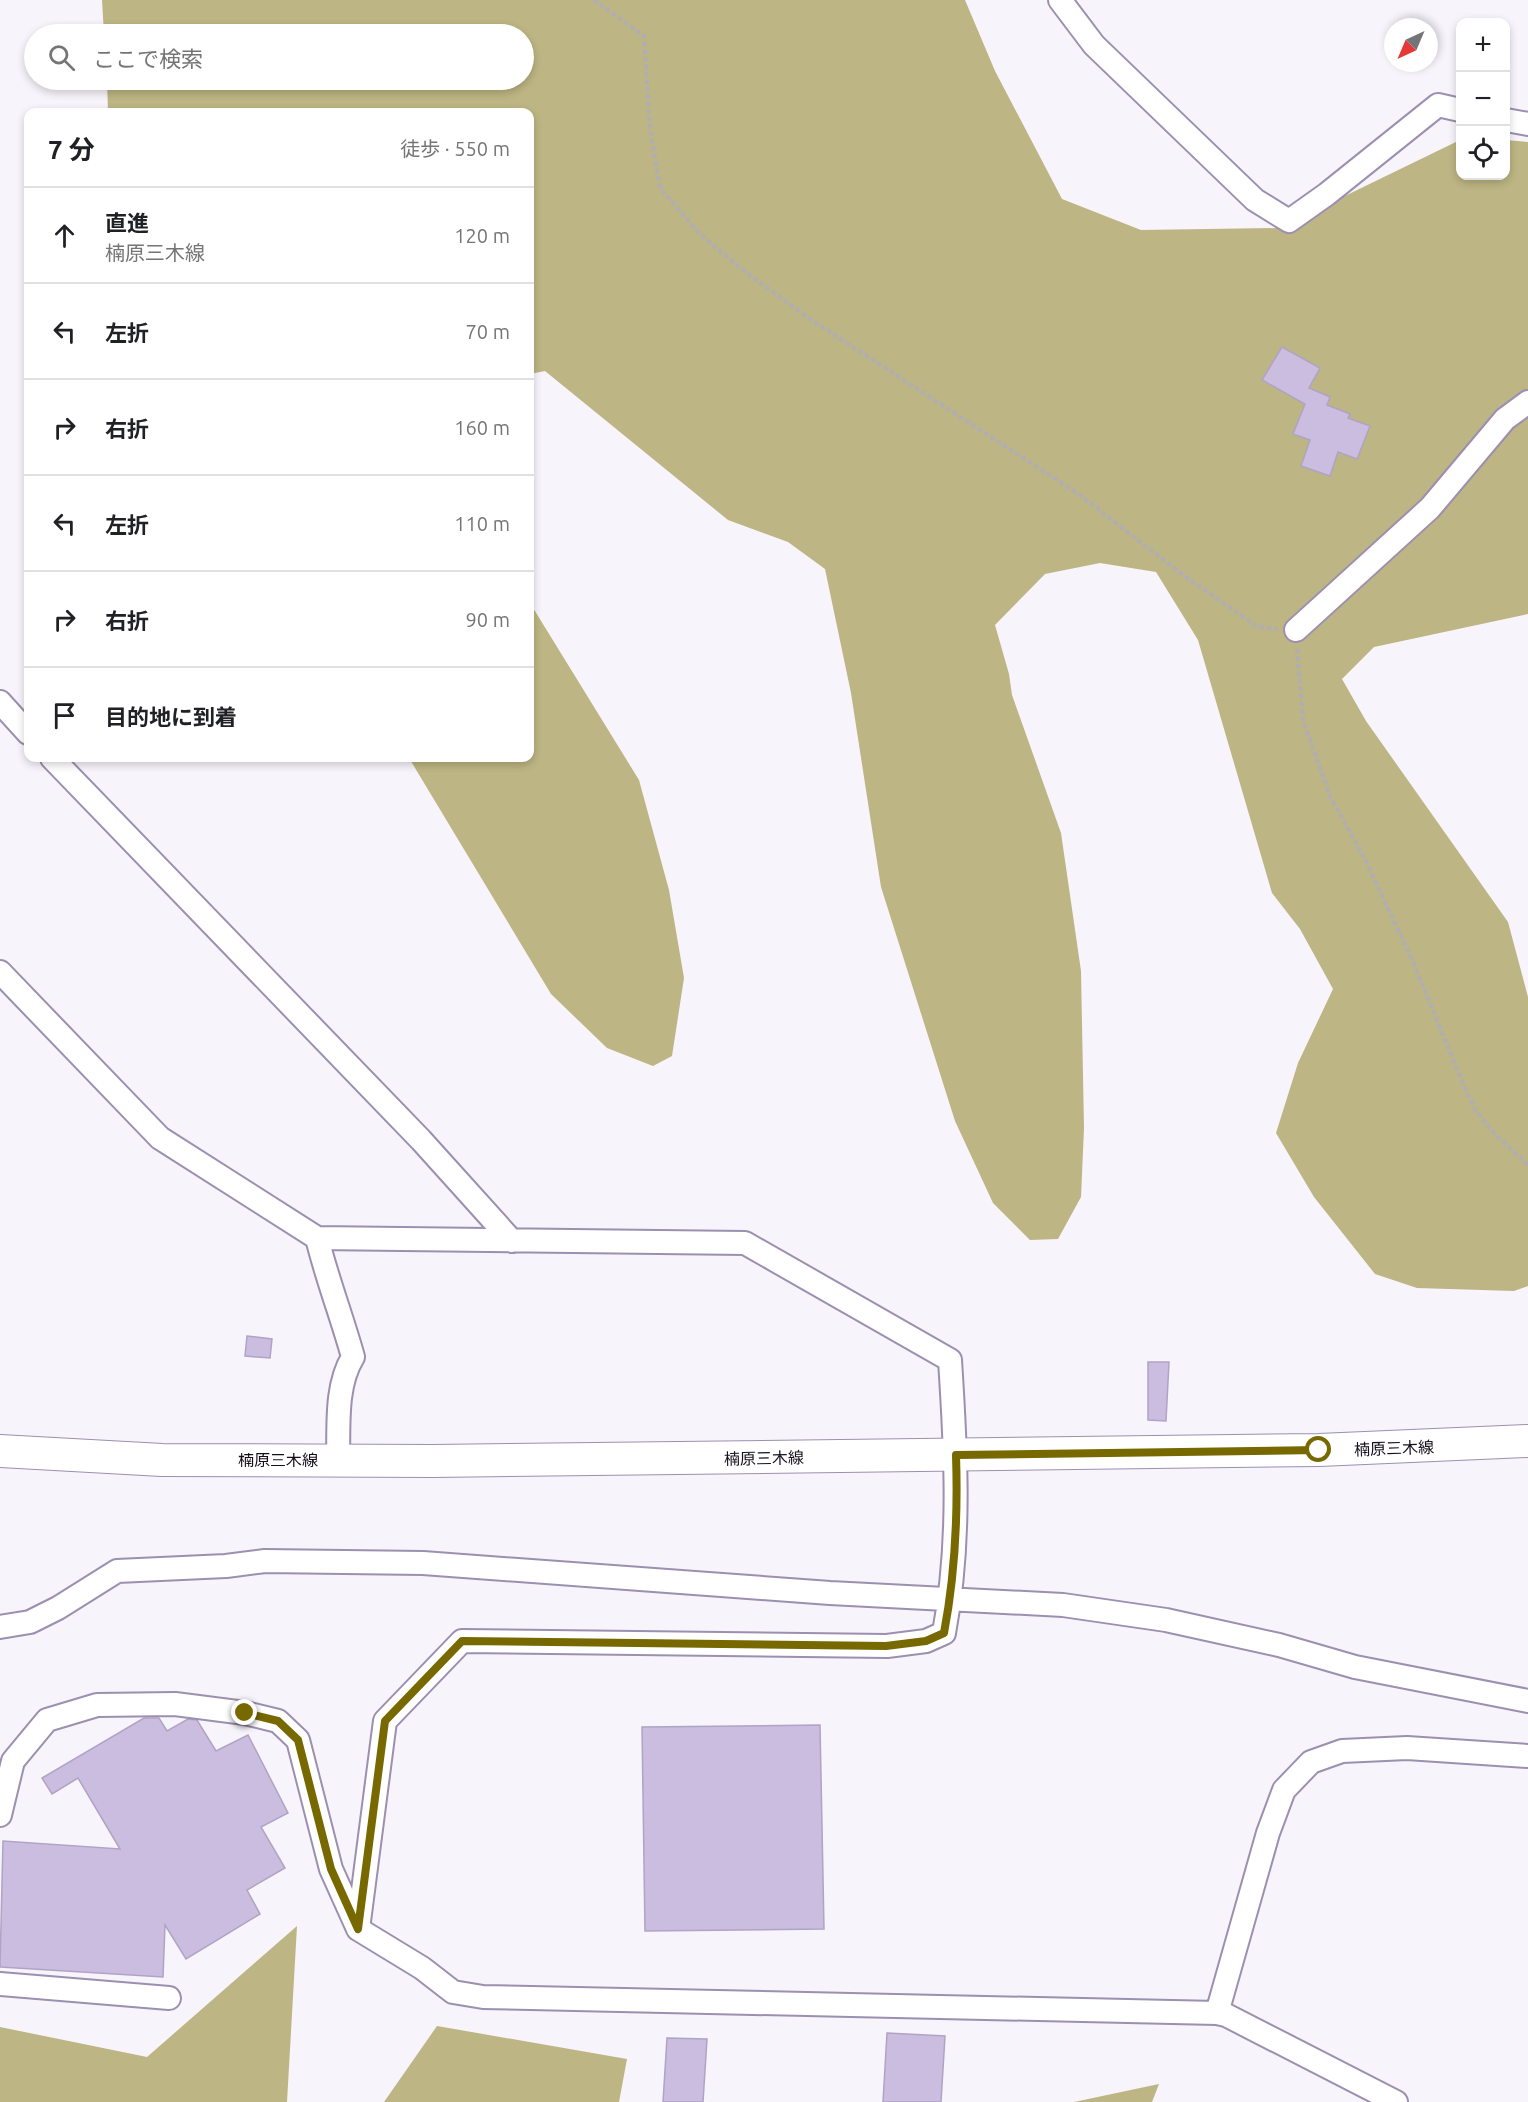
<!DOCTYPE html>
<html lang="ja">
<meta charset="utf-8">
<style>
body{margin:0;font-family:Ubuntu,"Noto Sans JP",sans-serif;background:#f6f6f6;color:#202124}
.controls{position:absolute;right:18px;top:18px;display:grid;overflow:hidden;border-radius:12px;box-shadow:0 3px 9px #0003}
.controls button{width:54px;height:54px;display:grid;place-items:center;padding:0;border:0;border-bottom:2px solid #e0e0e0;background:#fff;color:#202124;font:30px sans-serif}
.compass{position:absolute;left:1384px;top:18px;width:54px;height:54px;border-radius:50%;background:#fff;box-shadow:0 3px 9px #0003;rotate:224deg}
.stop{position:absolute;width:18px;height:18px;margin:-14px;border:4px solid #776900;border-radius:50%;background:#fff}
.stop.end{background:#776900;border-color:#fff;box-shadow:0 2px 6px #0008}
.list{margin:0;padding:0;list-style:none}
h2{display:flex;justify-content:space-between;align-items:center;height:78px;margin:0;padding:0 24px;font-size:26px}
h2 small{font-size:20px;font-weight:400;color:#757577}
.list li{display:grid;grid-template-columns:39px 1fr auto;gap:18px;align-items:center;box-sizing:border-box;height:96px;padding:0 24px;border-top:2px solid #e0e0e0}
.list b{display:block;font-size:22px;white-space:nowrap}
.list p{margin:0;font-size:20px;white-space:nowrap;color:#757577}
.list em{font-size:20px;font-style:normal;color:#757577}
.icon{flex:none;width:33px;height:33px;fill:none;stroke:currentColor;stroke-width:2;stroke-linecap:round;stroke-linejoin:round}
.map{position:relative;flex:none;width:1528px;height:2102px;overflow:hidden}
.search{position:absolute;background:#fff;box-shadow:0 3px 9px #0003;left:24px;top:24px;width:510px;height:66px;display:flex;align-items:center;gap:15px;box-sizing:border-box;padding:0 21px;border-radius:33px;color:#757577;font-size:22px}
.panel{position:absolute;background:#fff;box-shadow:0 3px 9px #0003;left:24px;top:108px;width:510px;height:654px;border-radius:12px}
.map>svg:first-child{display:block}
.forest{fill:#bdb583}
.building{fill:#cabddf;stroke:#b0a3c5;stroke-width:1.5}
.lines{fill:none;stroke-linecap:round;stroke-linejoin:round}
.street-casing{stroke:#9c8fb0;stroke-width:26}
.secondary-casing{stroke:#9c8fb0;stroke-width:34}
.path{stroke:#b0adb5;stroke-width:4;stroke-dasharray:4.5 3;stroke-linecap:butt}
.street{stroke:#fff;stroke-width:22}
.secondary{stroke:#fff;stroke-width:32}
.route{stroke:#776900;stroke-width:8}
.labels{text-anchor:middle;stroke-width:6;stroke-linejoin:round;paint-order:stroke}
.street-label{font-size:16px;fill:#130e1a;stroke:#fff}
</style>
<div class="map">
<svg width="1528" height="2102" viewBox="0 0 1528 2102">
<rect width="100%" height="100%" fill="#f7f4fb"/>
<path class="forest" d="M102,0H965L995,71L1062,199L1141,230L1279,228L1460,140V176H1506V140L1528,142V614L1374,647L1342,679L1366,721L1508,922L1528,997V1286L1514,1291L1417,1288L1375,1274L1314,1197L1276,1133L1298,1063L1333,989L1300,929L1272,893L1198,640L1156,572L1100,563L1045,574L995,625L1009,674L1012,695L1061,833L1081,971L1084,1128L1081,1197L1058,1239L1030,1240L993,1203L955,1121L881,887L851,693L825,569L788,542L728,520L545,371L530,374V112H108L107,80H524V34H104Z
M530,603L639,780L669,890L684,978L672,1056L653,1066L607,1048L551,994L409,758H530Z
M297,1926L287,2102H0V2027L147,2057Z
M437,2026L627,2059L619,2102H384Z
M1159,2084L1152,2102H1074Z"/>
<path class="building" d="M1282,347L1320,368L1309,388L1330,397L1327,405L1350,414L1348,418L1370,426L1357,459L1338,452L1330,476L1301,466L1310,440L1293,434L1305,404L1262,380Z
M247,1336L272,1339L270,1358L245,1356Z
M1148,1362H1169L1166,1421L1148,1420Z
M144,1718H159L167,1731L188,1719L197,1720L216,1751L248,1735L288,1813L261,1827L285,1868L247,1890L260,1914L186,1959L165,1925L163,1977L0,1967L3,1841L120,1849L78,1778L52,1794L42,1778Z
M820,1725L824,1929L645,1931L642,1727Z
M887,2033L945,2036L941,2102H883Z
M667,2038L707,2039L703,2102H663Z"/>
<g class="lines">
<g class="street-casing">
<path id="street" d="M1060,0L1094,45L1255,200L1289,221L1327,194L1438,105L1460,110
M1506,120L1528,124
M1296,630L1430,508L1505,419L1528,402
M0,702L28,733
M52,758L421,1140L512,1241
M0,972L160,1138L317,1238L745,1243L950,1360C956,1452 961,1542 944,1633L926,1641L887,1646L462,1641L385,1721L358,1929
M317,1238C327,1279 342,1317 353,1357C335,1386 339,1427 338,1461
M0,1627L30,1622L58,1608L117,1571L226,1566L265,1561L423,1563L830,1593L1063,1605L1166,1620L1279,1645L1355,1667L1528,1701
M0,1815L13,1761L47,1720L97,1705L175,1704L245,1713L278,1721L298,1740L331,1869L358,1929L422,1968L453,1992L483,1997L1217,2013L1226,2015L1396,2102
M0,1984L169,1998
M1217,2013L1268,1833L1284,1790L1311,1762L1342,1751L1407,1748L1528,1756"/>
</g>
<g class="secondary-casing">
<path id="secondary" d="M0,1451L162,1460L433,1461L1319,1450L1528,1441"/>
</g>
<path class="path" d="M594,0L644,36L650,129L660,188L701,235L743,270L807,317L1077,493L1183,575L1258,627L1277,629
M1297,649L1303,720L1330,796L1364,857L1414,964L1465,1089L1476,1111L1494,1133L1528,1165"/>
<use href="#street" class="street"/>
<use href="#secondary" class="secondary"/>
</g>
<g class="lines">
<path class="route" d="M245,1713L278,1721L298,1740L331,1869L358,1929L385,1721L462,1641L886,1646L926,1641L944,1633C955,1575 958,1514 956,1455L1319,1450"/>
</g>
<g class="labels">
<g class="street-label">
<text transform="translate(1394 1448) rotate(-2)" y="6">楠原三木線</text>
<text transform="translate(764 1458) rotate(-1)" y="6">楠原三木線</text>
<text x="278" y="1466">楠原三木線</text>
</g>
</g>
</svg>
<div class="controls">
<button>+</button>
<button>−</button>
<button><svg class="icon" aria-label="locate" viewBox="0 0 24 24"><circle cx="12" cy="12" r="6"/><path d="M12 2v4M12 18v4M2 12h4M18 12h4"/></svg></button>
</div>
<svg class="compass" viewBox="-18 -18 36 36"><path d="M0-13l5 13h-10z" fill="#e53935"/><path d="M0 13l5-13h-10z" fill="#757577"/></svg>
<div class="stop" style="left:1319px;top:1450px"></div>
<div class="stop end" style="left:245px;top:1713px"></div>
<div class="search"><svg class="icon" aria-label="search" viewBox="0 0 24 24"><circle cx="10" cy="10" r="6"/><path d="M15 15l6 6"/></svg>ここで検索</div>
<section class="panel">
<h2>7 分<small>徒歩 · 550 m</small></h2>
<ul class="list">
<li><svg class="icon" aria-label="ahead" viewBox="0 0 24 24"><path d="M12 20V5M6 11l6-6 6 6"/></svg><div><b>直進</b><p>楠原三木線</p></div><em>120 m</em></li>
<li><svg class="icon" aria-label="left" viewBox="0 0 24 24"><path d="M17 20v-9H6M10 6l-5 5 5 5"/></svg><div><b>左折</b></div><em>70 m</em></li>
<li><svg class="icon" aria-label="right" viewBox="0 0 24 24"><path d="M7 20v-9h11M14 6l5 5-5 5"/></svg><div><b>右折</b></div><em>160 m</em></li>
<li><svg class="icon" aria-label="left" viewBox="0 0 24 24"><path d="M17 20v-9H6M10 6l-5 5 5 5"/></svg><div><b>左折</b></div><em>110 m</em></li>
<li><svg class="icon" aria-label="right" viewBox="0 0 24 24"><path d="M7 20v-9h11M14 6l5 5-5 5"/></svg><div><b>右折</b></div><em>90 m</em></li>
<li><svg class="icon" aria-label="arrive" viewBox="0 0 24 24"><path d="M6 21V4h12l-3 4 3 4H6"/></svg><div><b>目的地に到着</b></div></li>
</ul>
</section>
</div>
